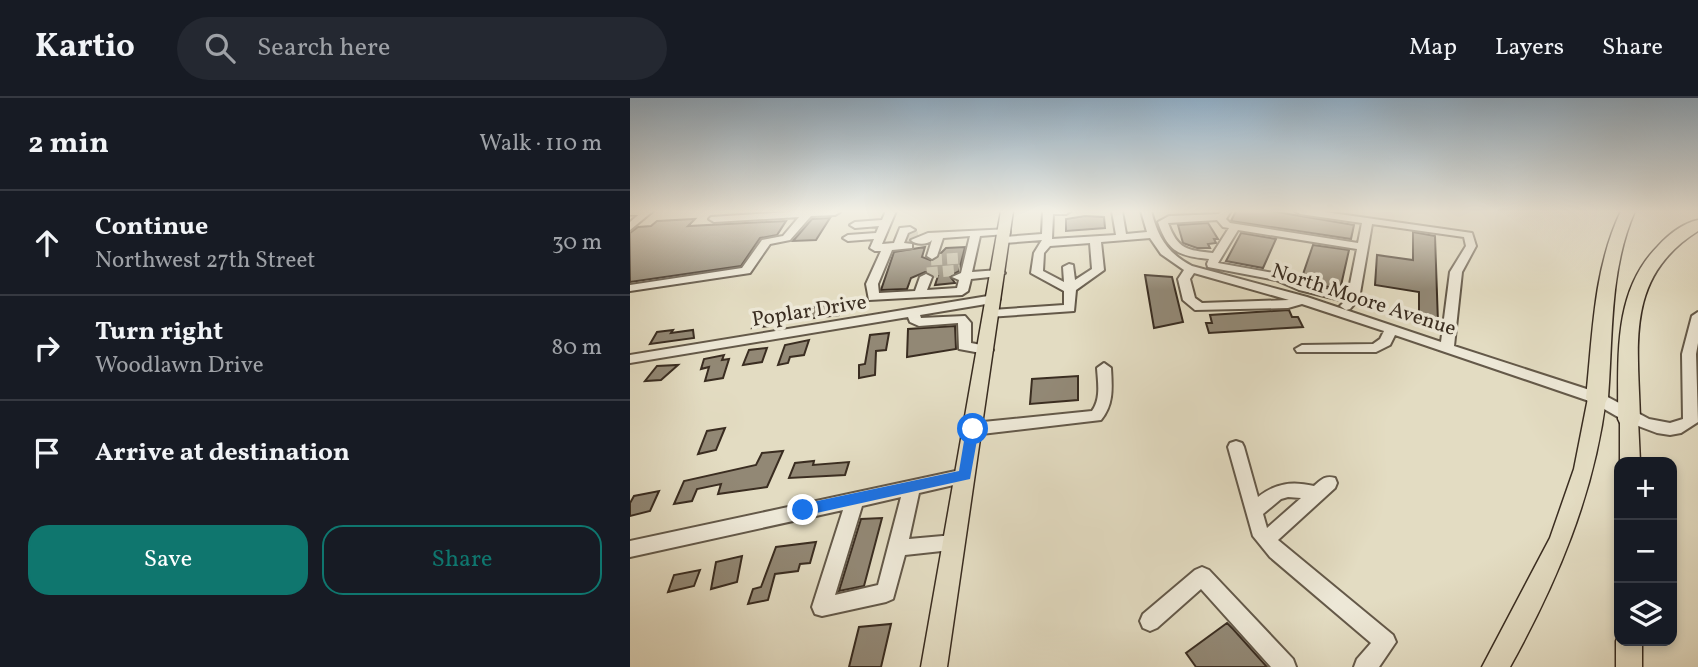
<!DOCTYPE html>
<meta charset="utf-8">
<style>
body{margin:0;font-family:Vollkorn,serif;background:#242831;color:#f1f3f6}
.controls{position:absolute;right:21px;bottom:21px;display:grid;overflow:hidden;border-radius:14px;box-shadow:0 4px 10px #0003}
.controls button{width:63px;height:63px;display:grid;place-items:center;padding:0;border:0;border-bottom:2px solid #363941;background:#171b24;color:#f1f3f6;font:35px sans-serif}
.stop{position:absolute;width:21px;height:21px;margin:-16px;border:5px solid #1a73e8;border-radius:50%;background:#fff}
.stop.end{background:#1a73e8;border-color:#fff;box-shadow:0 2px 7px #0008}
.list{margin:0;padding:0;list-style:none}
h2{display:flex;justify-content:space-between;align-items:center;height:91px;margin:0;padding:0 28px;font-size:30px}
h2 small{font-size:23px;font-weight:400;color:#9ea1a6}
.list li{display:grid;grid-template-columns:46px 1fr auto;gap:21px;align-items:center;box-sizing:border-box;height:105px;padding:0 28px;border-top:2px solid #363941}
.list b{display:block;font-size:26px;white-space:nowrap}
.list p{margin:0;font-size:23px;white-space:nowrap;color:#9ea1a6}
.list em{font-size:23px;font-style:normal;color:#9ea1a6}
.actions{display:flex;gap:14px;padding:21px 28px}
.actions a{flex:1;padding:16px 0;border:2px solid #0f766e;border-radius:21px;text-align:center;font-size:24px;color:#0f766e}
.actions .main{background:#0f766e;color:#fff}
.icon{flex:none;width:38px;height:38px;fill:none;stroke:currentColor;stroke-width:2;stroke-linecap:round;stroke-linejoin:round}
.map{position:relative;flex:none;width:1068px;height:569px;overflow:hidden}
header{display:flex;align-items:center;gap:42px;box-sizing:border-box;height:98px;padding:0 35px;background:#171b24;border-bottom:2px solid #363941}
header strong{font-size:33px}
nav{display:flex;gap:38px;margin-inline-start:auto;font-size:24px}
.search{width:490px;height:63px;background:#242831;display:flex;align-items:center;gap:18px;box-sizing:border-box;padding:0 24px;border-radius:38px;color:#9ea1a6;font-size:26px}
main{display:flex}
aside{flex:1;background:#171b24}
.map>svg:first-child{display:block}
.building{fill:#928875;stroke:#3a2d21;stroke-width:2}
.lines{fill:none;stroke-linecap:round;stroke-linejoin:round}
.minor-tunnel{stroke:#c1b9a2;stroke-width:11;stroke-dasharray:11 5;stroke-linecap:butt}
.minor-casing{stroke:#645949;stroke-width:4}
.major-casing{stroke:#3a2d21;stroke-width:3}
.highway-casing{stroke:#3a2d21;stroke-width:3}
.minor{fill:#ede8d7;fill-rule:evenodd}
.major{fill:#e3dcc2;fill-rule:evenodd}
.highway{fill:#e3dcc2;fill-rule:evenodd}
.route{fill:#1a73e8}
.labels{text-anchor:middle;stroke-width:7;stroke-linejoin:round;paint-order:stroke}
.street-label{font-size:21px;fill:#3a2d21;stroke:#ede8d7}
</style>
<header>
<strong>Kartio</strong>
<div class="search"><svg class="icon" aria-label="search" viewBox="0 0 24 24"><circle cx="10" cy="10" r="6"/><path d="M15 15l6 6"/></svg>Search here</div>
<nav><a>Map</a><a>Layers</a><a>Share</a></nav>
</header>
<main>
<aside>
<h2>2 min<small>Walk · 110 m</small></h2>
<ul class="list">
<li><svg class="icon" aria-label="ahead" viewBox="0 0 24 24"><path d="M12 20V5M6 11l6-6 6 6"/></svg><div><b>Continue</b><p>Northwest 27th Street</p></div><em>30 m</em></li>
<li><svg class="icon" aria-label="right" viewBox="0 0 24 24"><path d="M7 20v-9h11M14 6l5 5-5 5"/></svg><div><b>Turn right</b><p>Woodlawn Drive</p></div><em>80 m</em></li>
<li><svg class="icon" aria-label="arrive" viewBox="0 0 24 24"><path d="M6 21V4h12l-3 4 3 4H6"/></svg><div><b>Arrive at destination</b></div></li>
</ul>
<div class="actions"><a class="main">Save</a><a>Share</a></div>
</aside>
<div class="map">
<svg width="1068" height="569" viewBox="0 0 1068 569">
<rect width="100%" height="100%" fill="#e3dcc2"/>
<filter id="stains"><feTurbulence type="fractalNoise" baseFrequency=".00286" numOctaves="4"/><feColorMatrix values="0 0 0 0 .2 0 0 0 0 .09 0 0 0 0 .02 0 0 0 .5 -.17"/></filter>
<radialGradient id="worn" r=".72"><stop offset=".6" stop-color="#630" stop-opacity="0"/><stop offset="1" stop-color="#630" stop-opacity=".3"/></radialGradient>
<path class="building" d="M606,113H641L724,127L721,141L601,123Z
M455,118L474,119L475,130L436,133V121Z
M200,120L186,142L163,143L182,121Z
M65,121L58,128L156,123L147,137L130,140L111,168L0,184V135L8,129L21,128L27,123Z
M578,125L588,141H584L586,145L578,146L580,150H567L553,145L548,127Z
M783,134L805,138L808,225L789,222V194L745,187L747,157L783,162Z
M611,135L646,141L633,170L596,163Z
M683,147L719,152L710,192L671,182Z
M295,149L292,159L303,163L316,150L335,149L329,173L320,178L325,185L305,187L308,178L295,174L281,180L277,191L251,192L264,154Z
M515,177L542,179L553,224L524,230Z
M212,204L209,217L166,222L170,212Z
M659,212L662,219H668L673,229L579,235L576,225H582L580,217Z
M143,214L139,228L122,230L127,217Z
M325,228L326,251L277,259L278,231Z
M43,232L41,235L63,232L64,240L20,246L27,234Z
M259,235L256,252L246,253L245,277L229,280V267L235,266L240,237Z
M179,242L174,257L160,259L158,265L148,267L155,247Z
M137,250L132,264L113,267L119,252Z
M94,257L92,262L99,261L93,280L75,283L79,269L71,271L74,261Z
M48,267L31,282L15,283L27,268Z
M448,278V302L400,306L402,281Z
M95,330L86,352L68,356L77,333Z
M153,353L137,389L88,396L91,386L67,391L62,403L44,406L54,383L126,367L132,355Z
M184,363L183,367L219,364L215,377L159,380L165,365Z
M29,393L20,413L0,418V405L4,398Z
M252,420L234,488L209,493L231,421Z
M186,444L180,465L170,466L168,473L145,476L138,502L118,506L123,491L131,489L146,449Z
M112,458L107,484L81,491L86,464Z
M70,472L64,488L38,494L44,477Z
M597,525L603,531L637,569H566L556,555Z
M261,526L251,569H219L229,529Z"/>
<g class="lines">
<path class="minor-tunnel" d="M277,139H288
M301,162L333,160
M297,175L330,172"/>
<g class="minor-casing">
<path id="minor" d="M13,113H23L0,132V124Z
M175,113L210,114L205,117L181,118L160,142L140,146L120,175L0,193V187L112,170L132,142L153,138L169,119L84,124L79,121L81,119Z
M256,113H266L252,146L264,145L270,130L280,129L285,132L278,135L274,145L282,146V150L262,152L248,186L249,195L285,193L290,179L296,176L302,179L297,192L327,190L329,182L322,179L331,175L340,138L313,140L307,158L302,161L297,158L302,142C298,147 285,147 281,142L298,135L380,131V135L376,136L350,138L342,174L369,172L375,175L369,178L341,181L338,193L332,197L239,202L236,186L251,153H245L240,150L244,141L218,143L213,140L218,137L246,135L249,128L225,130L220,127L225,124L252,122Z
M413,113H441L436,116H423L422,141L486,137L482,113H492L496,136L517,134L511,113H521C528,139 537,155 562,168L677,199L811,244L820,174L836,148L834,139L742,126L729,201L720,211L716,212L710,208L715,203L669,192L646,182L578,169L577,166L579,161C549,158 538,154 528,124L539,118L589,116L591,113H601L596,121L600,125L728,145L732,125L670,116L665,113H688L842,135L846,148L832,174L824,248L972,296L1019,321L1040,325L1053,321L1052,256L1062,218L1068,214V245L1066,256L1068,324L1051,335L1040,337L1027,335L995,323L962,304L765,237L760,247L746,254H667L665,251L672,247L743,246L750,241L754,233L672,206L658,210L565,212L553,202L548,181L554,172L531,156L520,140L471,144L474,172L446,192L444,213L358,219L356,216L358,213L362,212L434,207V193L401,175L404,155L412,142L374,145L369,142L374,139L412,136ZM587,122L593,129L599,130L583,155C557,152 548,152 538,125ZM608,132L727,151L718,196L677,187L649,176L588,165ZM460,145L462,171L445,182L443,167L439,166L433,169L434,184L413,173L414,155L420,148ZM564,175L659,202L572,205L565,200L560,181Z
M364,197L370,201L368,204L290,217L291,220L335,218L341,225V245L361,249L363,252L361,255L356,256L329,251L328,225L289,228L280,224L278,219L0,265V257Z
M474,265L481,270C482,289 484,306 471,322L343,337L338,335L335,331L338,327L343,325L462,313C471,301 468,285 467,270Z
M606,343L612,345L614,349L628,399C646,385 662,383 684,388C691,382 695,377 705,380L707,385L705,390L648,442L763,537L766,544L749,569H724L727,561L741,545L640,459L623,438L598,349L600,345ZM658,399L671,400L637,430L633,416L651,401Z
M335,371L341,373L343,378L341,383L289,395L279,441L324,437L330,439L333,445L330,451L275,457L263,501L256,504L192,518L185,516L182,509L213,412L0,459V443ZM271,399L248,487L205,497L232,408Z
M572,469L579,472L663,561L666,569H641L571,491L527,530L520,533L513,530L510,523L513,516L565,472Z"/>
</g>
<g class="major-casing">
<path id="major" d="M0,113H20L14,117H0Z
M371,113H383L317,569H291Z
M967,294L976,300C964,397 927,484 880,569H852L920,440L944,371L958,300Z
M999,314L1006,316L1008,321L1010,364H990V321L992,316Z
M989,535V543H1012V569H986V543Z"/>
</g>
<g class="highway-casing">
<path id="highway" d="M991,113H1005C979,172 983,237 978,300L975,305H959L956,300C963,236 963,172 991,113Z
M1068,122V133C995,179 1008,245 1010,321L1007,327H991L988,321C989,261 982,194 1028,148C1038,137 1053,125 1068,122Z"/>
</g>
<use href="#minor" class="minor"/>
<use href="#major" class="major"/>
<use href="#highway" class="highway"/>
</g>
<linearGradient id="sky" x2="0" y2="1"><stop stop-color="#8facc3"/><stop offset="0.59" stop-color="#f2efe4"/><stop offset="1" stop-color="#f2efe4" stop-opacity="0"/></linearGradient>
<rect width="1068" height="192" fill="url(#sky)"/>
<path class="route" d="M343,326L349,331L340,381L173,418L168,416V408L173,406L329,373L336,331Z"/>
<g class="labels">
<g class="street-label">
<text transform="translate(734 201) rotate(18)" y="7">North Moore Avenue</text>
<text transform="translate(179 212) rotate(-9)" y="7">Poplar Drive</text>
</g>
</g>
<rect width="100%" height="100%" filter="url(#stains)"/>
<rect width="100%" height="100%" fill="url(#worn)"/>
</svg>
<div class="controls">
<button>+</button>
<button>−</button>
<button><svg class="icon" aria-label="layers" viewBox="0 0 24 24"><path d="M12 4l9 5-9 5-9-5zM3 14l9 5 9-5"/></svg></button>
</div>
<div class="stop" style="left:343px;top:331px"></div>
<div class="stop end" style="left:173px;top:412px"></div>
</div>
</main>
